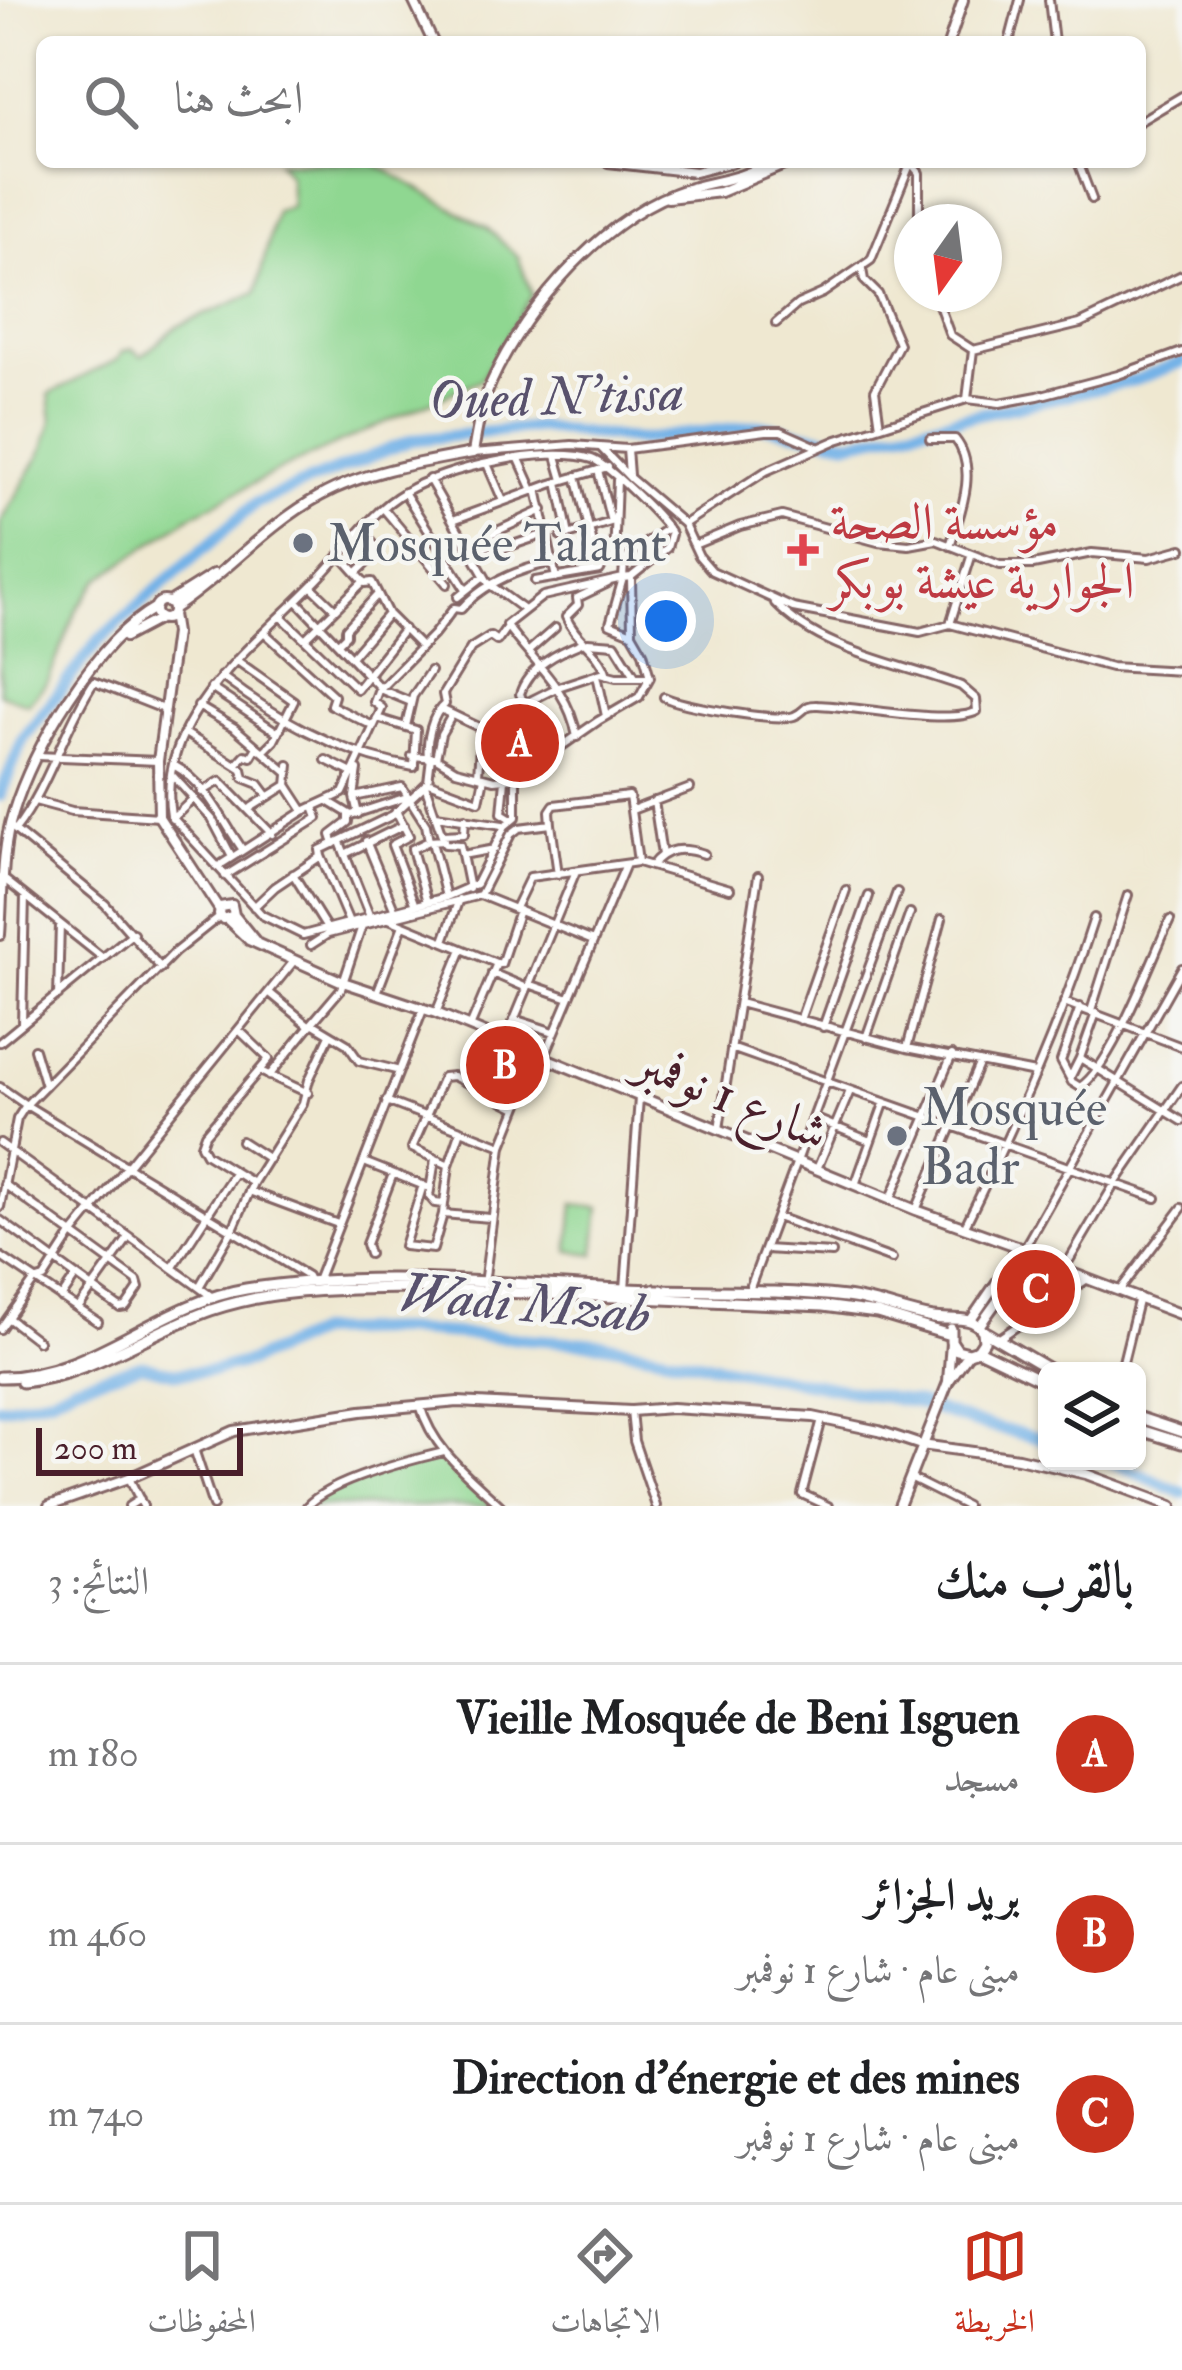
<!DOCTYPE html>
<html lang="ar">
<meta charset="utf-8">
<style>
body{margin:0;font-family:"IM FELL Double Pica",Amiri,serif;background:#f2f2f2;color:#202124;direction:rtl}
.controls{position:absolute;right:36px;bottom:36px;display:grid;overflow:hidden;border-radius:18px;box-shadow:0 3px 9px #0004}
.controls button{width:108px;height:108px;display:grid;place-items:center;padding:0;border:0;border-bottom:3px solid #e0e0e0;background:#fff;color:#202124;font:60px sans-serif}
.compass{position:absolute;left:894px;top:204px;width:108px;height:108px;border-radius:50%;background:#fff;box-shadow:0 3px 9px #0004;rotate:194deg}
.scale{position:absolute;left:36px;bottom:30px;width:207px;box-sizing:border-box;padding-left:12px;border:6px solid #4a1f2b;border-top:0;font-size:33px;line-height:42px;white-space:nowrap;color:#4a1f2b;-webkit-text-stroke:9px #f6f6f2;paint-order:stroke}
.you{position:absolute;left:666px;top:621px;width:42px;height:42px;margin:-30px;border:9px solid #fff;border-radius:50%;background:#1a73e8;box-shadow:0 0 0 18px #1a73e833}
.badge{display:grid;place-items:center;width:78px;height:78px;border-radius:50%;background:#c8321e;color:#fff;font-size:39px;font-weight:700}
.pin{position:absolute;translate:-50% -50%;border:6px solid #fff;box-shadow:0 3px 12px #0006}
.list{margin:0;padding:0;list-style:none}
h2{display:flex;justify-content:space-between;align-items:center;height:156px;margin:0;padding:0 48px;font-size:51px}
h2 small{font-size:39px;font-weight:400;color:#757577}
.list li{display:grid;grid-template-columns:78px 1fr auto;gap:36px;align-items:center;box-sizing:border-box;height:180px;padding:0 48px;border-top:3px solid #e0e0e0}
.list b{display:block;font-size:45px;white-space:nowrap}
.list p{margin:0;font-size:39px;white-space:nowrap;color:#757577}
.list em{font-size:39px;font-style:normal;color:#757577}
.icon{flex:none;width:66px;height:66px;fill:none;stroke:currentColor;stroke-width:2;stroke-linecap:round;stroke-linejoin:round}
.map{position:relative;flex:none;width:1182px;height:1506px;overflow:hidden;direction:ltr}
.search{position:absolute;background:#fff;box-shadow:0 3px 9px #0004;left:36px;right:36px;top:36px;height:132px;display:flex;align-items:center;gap:30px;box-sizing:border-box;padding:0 42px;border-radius:18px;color:#757577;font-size:45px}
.sheet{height:696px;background:#fff}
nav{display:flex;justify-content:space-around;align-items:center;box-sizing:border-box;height:168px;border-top:3px solid #e0e0e0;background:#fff;font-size:33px;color:#757577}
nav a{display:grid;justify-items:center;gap:6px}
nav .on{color:#c8321e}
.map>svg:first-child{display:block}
.green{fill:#8fd791;stroke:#6c7b5e;stroke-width:3}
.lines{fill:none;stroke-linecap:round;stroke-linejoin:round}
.river{stroke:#74b2e7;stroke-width:12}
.street-casing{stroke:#846565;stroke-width:12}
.secondary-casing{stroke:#846565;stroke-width:14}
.primary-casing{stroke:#846565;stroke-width:15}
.street{stroke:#fff;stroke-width:6}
.secondary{stroke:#fff;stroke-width:8}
.primary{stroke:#fff;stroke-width:9}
.worship-dot{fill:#6b7280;stroke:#f6f6f2;stroke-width:4.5}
.health-dot{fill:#e0444e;stroke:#f6f6f2;stroke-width:4.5}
.labels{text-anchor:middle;stroke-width:9;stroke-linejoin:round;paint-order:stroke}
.health-label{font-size:51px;fill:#be3a42;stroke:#f6f6f2;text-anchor:start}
.worship-label{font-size:51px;fill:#5b616d;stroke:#f6f6f2;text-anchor:start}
.street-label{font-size:51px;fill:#4a1f2b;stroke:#f6f6f2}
.water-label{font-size:54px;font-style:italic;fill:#59526d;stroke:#f6f6f2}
</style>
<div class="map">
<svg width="1182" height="1506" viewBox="0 0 1182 1506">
<rect width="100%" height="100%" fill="#f6f6f2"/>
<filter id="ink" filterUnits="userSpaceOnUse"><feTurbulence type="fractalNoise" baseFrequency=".00833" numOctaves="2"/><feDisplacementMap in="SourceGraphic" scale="24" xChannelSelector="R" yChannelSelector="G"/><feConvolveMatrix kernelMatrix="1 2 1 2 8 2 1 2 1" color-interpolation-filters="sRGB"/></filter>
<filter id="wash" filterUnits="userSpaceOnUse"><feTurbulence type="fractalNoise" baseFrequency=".004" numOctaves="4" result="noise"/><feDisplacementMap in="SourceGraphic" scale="48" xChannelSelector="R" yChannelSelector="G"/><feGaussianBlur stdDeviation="2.7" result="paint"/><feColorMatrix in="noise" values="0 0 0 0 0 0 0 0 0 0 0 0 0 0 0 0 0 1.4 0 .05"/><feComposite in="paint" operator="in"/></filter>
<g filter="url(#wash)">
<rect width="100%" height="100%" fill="#efe8d1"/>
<path class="green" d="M278,162H372L487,228L518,257L532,295L480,380L288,466L194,514L98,580L77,609L48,681L28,704L0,694V524L44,448L52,421L49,394L118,359L122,352L132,349L142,356L176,327L256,293L276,211L291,206L289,176Z
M574,1204L600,1207L595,1254L569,1251Z
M440,1456L493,1506H309L314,1500L384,1469Z"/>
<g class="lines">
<path class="river" d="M0,796L23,739L99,640L256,503L412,440L538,427L639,440L759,425L849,442L1136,380L1182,362
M0,1407L51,1397L74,1385L141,1365L177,1373L213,1371L251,1361L318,1332L399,1330L603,1344L917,1403L974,1423L1047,1440
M1110,1461L1182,1493"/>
</g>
</g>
<g filter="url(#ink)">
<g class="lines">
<g class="street-casing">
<path id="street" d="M1049,0L1054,42
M1009,42L1020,0
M1140,121L1182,96
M1078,162L1092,199
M911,163L919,173V222
M862,269L864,280L878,294L899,344L875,390L880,426
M935,294L950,335L973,350L1080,324L1182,275
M776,323L798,304L823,293L871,260L911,162
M967,399L973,350
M930,439H955C979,468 960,514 950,546
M601,448L630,478L684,524L699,556L712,571L793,608L920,632L950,624L1111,667L1182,671
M627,449L629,475
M473,453L572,445L627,449L766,431H781L817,447
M556,456L563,480
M519,459L533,490
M488,466L503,501
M576,476L597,560
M429,479L489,584L523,609
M558,482L569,535
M537,489L556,578
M404,492L466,590
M383,508L447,584
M453,520L551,484L608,467
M684,524L766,471L837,440L967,399L1000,403L1038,396L1118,375L1182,352
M561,537L611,522L598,470
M492,544L491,534L543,510
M492,544L498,550L545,534
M694,545L740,526L782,516L878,542L909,545L936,540L1000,565H1033L1092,553L1149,558L1182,549
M471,554L492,544
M341,556L365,583L372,582L388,614L420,646
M614,561L617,480
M358,571L379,551L362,530
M535,581L600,570L605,559
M312,587L335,609
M458,597L484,576
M297,601L382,690L411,702
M282,617L357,689L404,629
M950,624L971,557
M265,633L334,696L331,705L373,726
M305,639L364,581
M588,642L615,644L635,676
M338,643L346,635V629L378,594
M530,650L555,628
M351,657L388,614
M236,660L294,701L274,741L264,751
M597,675L606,716
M607,675C600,650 576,641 566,617L578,605L577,598L608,583
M221,676C277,719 344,756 414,767L416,730L377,718
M94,682L163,709
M211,688L277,732
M664,697C681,706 778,722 794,716C806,712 803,704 818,705C853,706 951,726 977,711L976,699L961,686C899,663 822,652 775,603
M198,706L235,728L289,774
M525,706L520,694C528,667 559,652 584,642
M441,709L495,735
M406,726L413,696L430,671
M185,733L242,769L244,778L259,784L268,796
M577,737C569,688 532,662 506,625L543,596L623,578L610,624L632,633
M37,756L158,761
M412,756L436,758L456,770L494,780L516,778L598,721L639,697L650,677L643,652L632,633L631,577L623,578L624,563
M428,758C426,740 432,714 445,704L443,694L471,648L490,636L497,641L506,628
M436,758L441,734L452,715
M326,760L354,774
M236,765L245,755L251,757L257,747
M289,765L287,785L304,811
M175,766C207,783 223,822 243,850
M358,770L354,797L358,814
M478,775L480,745L528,702L558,687L601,673L616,677H650
M173,776L212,819L232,857
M516,778V817L505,826L476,884L446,897L303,935L262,915L171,816C154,715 261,640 321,576C348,548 371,511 405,492C444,468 548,445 592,459C607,464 664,519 671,534L667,548L631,577
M505,780L502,813L510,818
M428,782L479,801L484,778
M425,785L445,844L460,845L469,889
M202,792L220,781L272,834
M354,797L402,787L426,825L429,841
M35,801L72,811L159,817
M328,801L351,815L407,797
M654,801L662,855
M252,807L287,785
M632,810L690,788
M396,811L409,836L392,845L414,903
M436,815L503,825
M172,819L194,798
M551,824L558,874
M10,826L105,904L161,968
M15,830C50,785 63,729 94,682
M442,835L464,834L465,818
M366,841L395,911
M340,842L370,917
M432,842L446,897
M334,844L331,835L348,822V815
M345,854L404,825
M462,855L495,849
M321,856L349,922
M651,866C665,847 683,847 704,854
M217,867L304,811L343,793L382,708L374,702L378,691L434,634L454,608L461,609C495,569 573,550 624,563L631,553L668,528
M293,874L326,927
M225,876L318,818L314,807
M4,879L103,958
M480,895L593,941
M427,902L412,849L429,841L444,840
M254,907L275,887L321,856L320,850L393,815L428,782L431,757
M515,908L530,877L638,862L730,889
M389,919L496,963
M362,926L341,989L312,1023L347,1044L359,1061L396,1070
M444,941L459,899
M311,945L328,934L480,895L511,834L519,828L551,824L550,811L554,805L629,796L638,862
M492,973L527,988
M529,984L569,998
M377,993L403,925
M271,994L310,1026
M58,996L60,924
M1064,1002L1182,1047
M739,1003L907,1048L1035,1073
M1080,1007L1061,1061L1072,1082L1080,1087C1112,1067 1152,958 1170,920
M1091,1011L1128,895
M436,1013L462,949
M1096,1013L1080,1058L1182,1121
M514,1019L554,1032
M800,1020L846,890
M22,1023L25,896
M470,1027L497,963L501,964L519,910
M823,1027L869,896
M239,1030L269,1059L205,1134L201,1145L206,1154L253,1183
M866,1038L910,913
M0,1042L133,933
M505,1042L576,871
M731,1048L1156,1198
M907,1048L942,919
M34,1049L45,1086
M544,1058L626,864
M260,1071L308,1093
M269,1076L312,1023
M1070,1078L1080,1058
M0,1087L26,1105L175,952L220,916
M386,1101L502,1146
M814,1118L870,1141
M719,1129L758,876
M241,1141L269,1159
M0,1143L211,1296
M435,1160L429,1196L435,1203L444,1204L443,1214L490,1218
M364,1162L427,1187
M449,1165L412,1148L443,1077L453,1076L515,1107
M817,1169L850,1091
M423,1185L404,1246L433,1249L443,1214
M855,1185L884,1104
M249,1191L338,1224
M891,1198L952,1055
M444,1204L449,1165L461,1130
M0,1207L17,1119L26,1105L307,1276L310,1282
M916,1210L980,1062
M777,1217L892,1259
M0,1220L120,1308L126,1307L139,1288L137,1281L4,1184
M964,1228C1014,1128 1060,1025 1094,918
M765,1249L832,1253
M1023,1250L1182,968
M369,1254L366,1244L393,1174
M0,1256L98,1322
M173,1267L235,1172
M1064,1269L1114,1185L1182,1086
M317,1281L423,1010
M484,1284L502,1146L538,1056
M199,1287L233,1229L253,1183L303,1103L309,1080L329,1037
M625,1289L639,1098
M1120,1290L1182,1208
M748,1293L897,892
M61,1298L76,1276
M79,1307L129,1237
M8,1318L38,1341
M0,1329L34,1281L44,1278L71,1236L294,961
M998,1339L1086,1280
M1115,1371L1122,1366L1139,1297
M420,1405C433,1450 468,1475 501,1506
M631,1411L634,1441L656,1506
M822,1419L802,1494L828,1506
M194,1449L213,1506
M129,1478L143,1506
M910,1478L966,1506
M129,1506L140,1499
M307,1506C329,1481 410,1460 444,1452"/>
</g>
<g class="secondary-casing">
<path id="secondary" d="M413,0L433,42
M949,42L963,0
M608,162L695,172L733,162
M668,198L720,192L791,162
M155 610a9 9 0 1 1 18 0a9 9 0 1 1-18 0Z
M168,603L214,574
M173,609C225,575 265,526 320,496C365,471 423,462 473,453C476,435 479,415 485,398C513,321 597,222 675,193C710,180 734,183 771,162
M172,614L175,633L158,761L159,817L219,909
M125,637L159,619
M234,915L223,919L219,914L220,907L232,905L234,915L256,942
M228,920L249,940L343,982L436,1013L916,1210L1019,1247L1035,1259L1182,1315
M0,935C3,895 1,851 13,813C33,747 95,641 156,607
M971,1320L1008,1266L1017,1246
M980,1325L1014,1278L1035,1259
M948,1381L951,1342
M49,1506L129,1478L234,1431L361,1411L458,1402L631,1411L672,1408L813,1417L879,1431L921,1445L1018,1458L1086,1474L1172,1506
M899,1506L948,1382L969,1353"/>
</g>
<g class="primary-casing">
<path id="primary" d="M951,1329V1341L957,1350L969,1353L978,1350L1047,1383
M984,1331L1052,1371
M0,1377C91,1378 158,1303 246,1289C373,1269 499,1284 627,1289C699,1292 773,1289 845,1297C875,1300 904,1313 933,1318C952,1321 971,1314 983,1331L984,1341L978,1350
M22,1382C89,1376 148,1332 211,1310C274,1288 345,1289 412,1288L823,1306L877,1313L950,1335
M1137,1417L1182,1432
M1137,1429L1182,1443"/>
</g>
<use href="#street" class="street"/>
<use href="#secondary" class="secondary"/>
<use href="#primary" class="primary"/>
</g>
</g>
<g class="worship-dot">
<circle cx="303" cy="543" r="12"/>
<circle cx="897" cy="1136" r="12"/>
</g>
<path class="health-dot" d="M797 532h12v12h12v12h-12v12h-12v-12h-12v-12h12z"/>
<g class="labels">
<g class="health-label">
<text x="830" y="539">مؤسسة الصحة<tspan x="830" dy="59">الجوارية عيشة بوبكر</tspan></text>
</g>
<g class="worship-label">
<text x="327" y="561">Mosquée Talamt</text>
<text x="921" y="1125">Mosquée<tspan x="921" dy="59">Badr</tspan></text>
</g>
<g class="street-label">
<text transform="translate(732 1096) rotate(22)" y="18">شارع 1 نوفمبر</text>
</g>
<g class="water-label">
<text transform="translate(556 395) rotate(-2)" y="19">Oued N'tissa</text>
<text transform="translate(525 1302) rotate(5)" y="19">Wadi Mzab</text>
</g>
</g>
</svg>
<div class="controls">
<button><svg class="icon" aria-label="layers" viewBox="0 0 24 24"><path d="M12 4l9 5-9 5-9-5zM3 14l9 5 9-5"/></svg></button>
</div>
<svg class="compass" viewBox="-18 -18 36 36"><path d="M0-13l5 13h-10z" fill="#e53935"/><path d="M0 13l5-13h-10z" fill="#757577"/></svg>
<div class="scale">200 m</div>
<div class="you"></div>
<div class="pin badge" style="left:520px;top:743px">A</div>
<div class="pin badge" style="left:505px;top:1065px">B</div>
<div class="pin badge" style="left:1036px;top:1289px">C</div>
<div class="search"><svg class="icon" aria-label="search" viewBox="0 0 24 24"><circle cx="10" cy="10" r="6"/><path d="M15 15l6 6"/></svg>ابحث هنا</div>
</div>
<section class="sheet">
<h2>بالقرب منك<small>النتائج: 3</small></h2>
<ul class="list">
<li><span class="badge">A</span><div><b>Vieille Mosquée de Beni Isguen</b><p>مسجد</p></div><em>180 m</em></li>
<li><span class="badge">B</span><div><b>بريد الجزائر</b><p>مبنى عام · شارع 1 نوفمبر</p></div><em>460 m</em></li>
<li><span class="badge">C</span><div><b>Direction d'énergie et des mines</b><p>مبنى عام · شارع 1 نوفمبر</p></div><em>740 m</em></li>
</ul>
</section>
<nav>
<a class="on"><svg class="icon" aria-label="map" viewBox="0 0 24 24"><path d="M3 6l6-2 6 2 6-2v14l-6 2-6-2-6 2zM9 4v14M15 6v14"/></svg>الخريطة</a>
<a><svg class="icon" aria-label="directions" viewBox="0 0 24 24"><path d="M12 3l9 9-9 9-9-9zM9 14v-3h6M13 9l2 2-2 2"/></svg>الاتجاهات</a>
<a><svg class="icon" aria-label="saved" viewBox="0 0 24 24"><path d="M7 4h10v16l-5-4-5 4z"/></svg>المحفوظات</a>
</nav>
